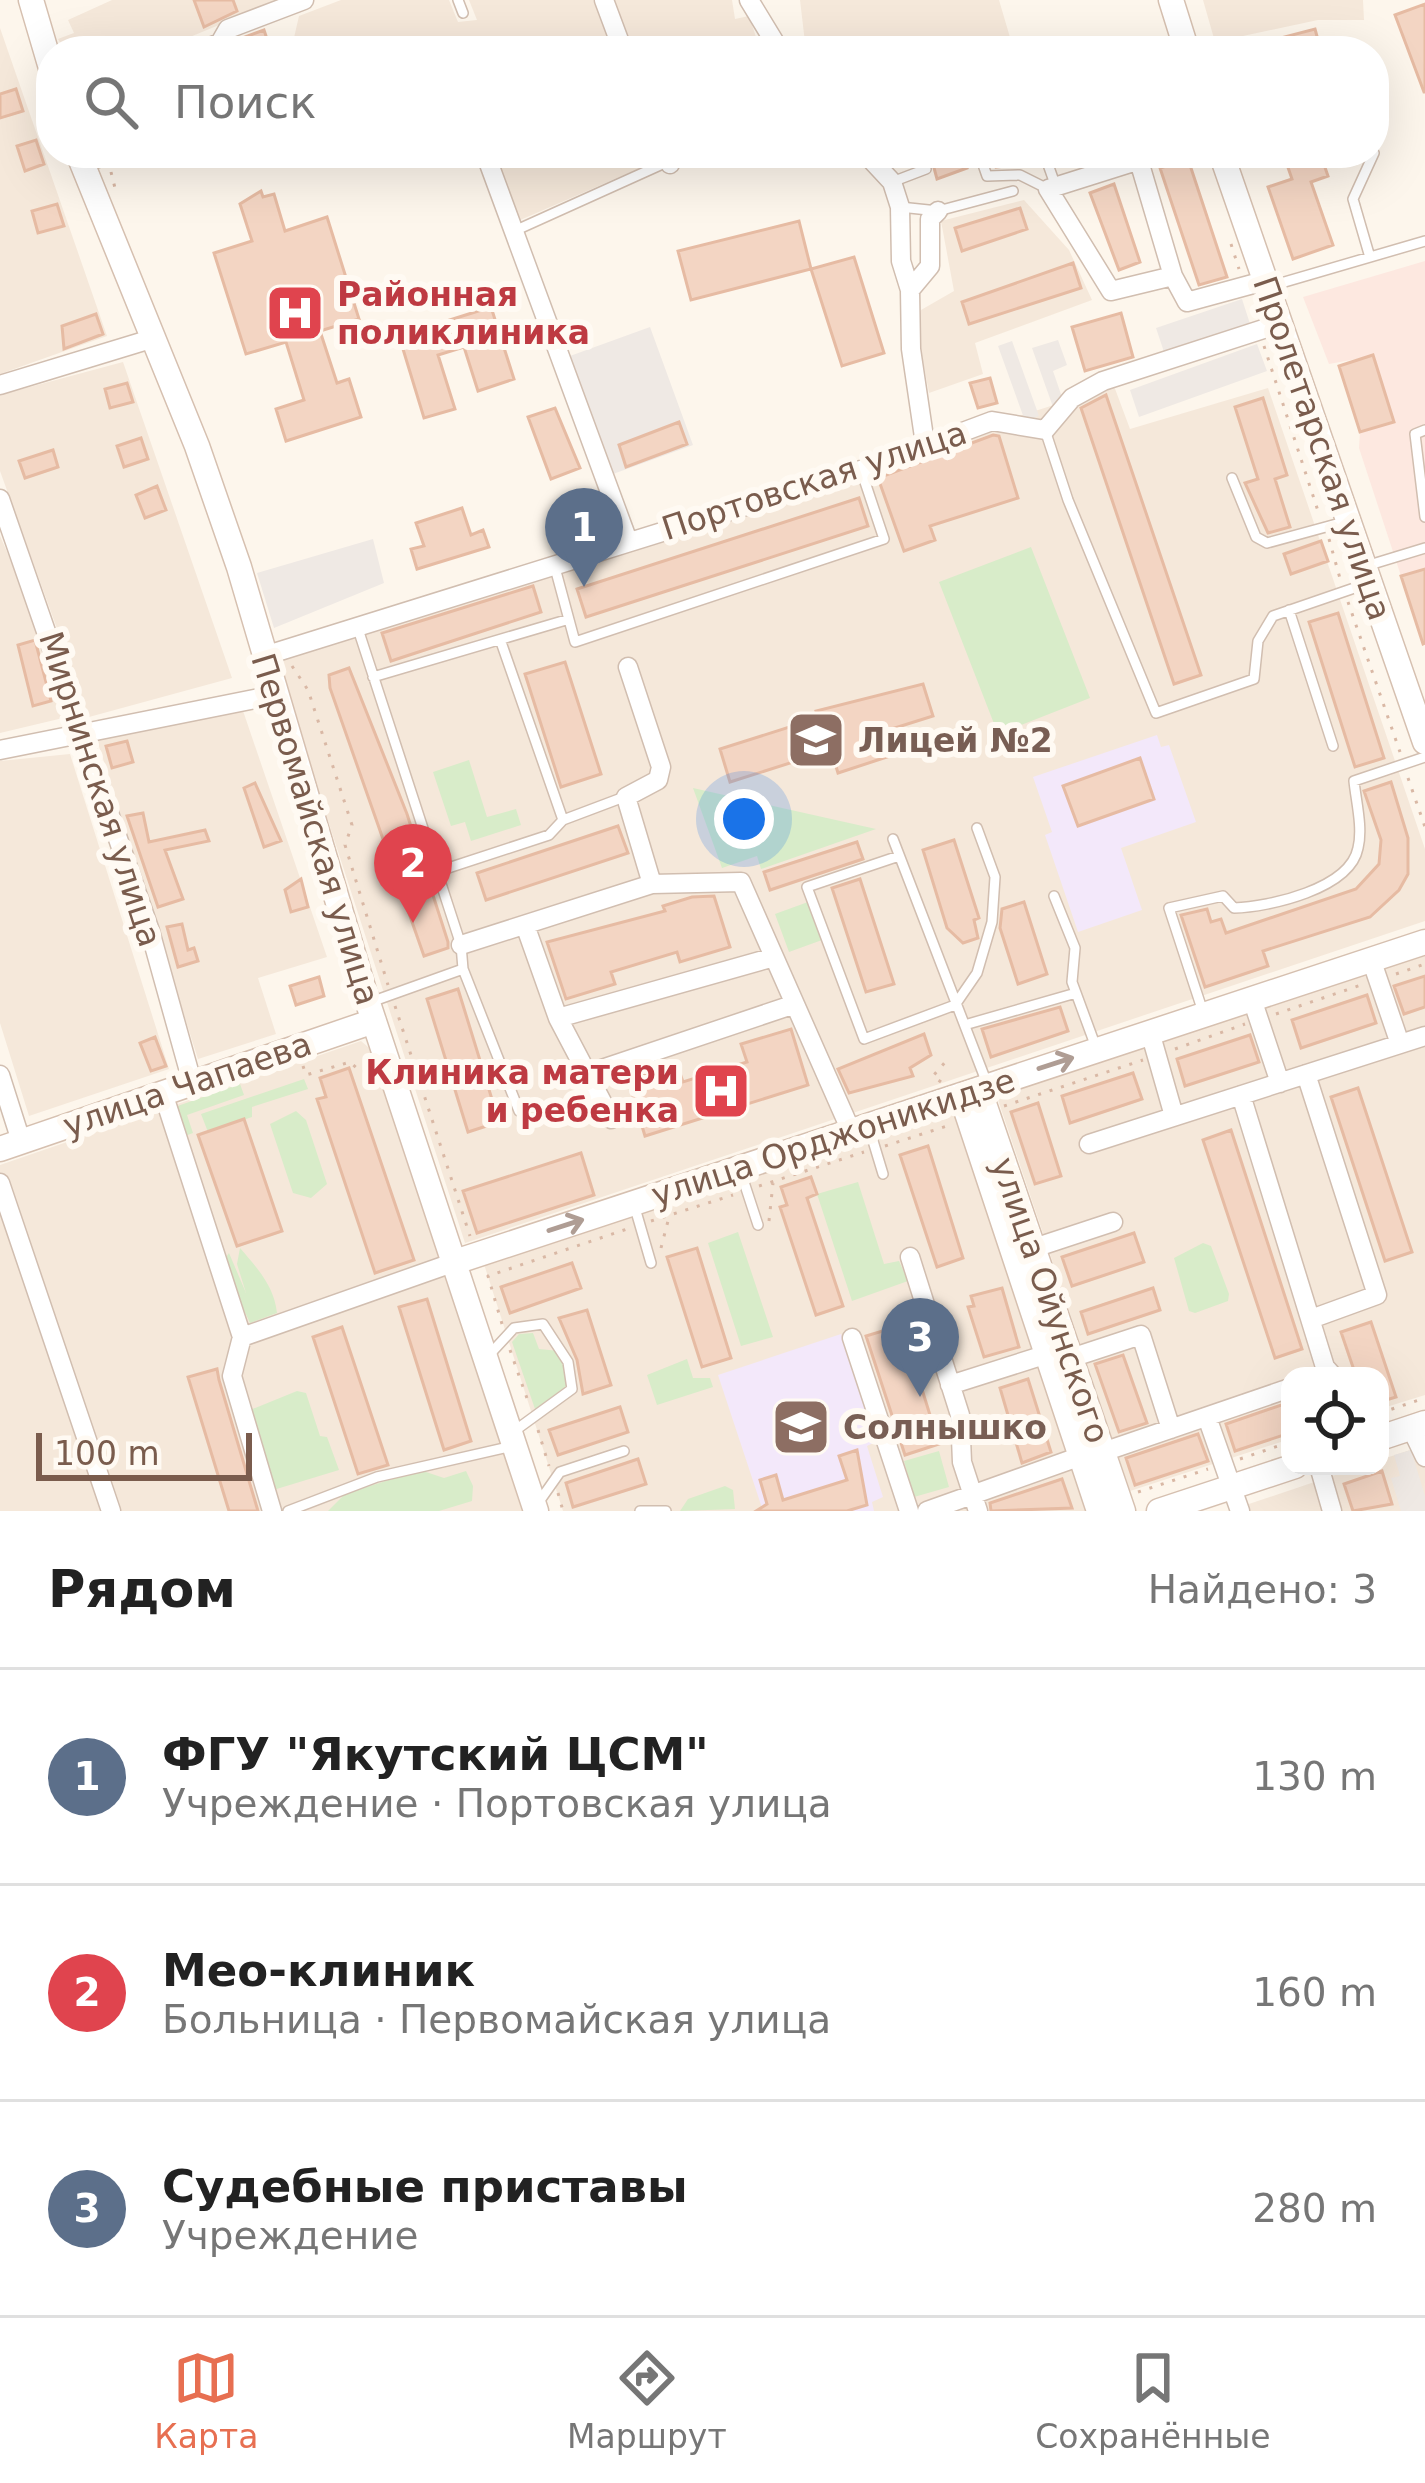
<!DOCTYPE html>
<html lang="ru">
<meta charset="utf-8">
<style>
body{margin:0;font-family:"DejaVu Sans",sans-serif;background:#f2f2f2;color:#222}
.controls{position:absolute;right:36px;bottom:36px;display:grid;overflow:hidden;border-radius:24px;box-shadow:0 12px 48px #0002}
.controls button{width:108px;height:108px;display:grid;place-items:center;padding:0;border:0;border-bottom:3px solid #e0e0e0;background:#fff;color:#222;font:60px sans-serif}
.scale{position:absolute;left:36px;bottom:30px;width:216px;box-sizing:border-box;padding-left:12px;border:6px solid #7a5c4d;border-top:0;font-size:33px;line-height:42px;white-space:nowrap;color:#7a5c4d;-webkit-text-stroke:9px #fffaf3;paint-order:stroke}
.you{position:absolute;left:744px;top:819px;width:42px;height:42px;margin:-30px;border:9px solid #fff;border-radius:50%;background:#1a73e8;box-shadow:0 0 0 18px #1a73e833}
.badge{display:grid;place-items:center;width:78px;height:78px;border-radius:50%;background:#e76f51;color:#fff;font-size:39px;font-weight:700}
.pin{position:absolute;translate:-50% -99px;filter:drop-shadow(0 3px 6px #0008)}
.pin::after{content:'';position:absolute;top:63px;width:42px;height:36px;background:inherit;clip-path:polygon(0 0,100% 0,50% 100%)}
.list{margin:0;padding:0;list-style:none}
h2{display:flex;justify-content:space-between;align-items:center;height:156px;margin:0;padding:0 48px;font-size:51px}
h2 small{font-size:39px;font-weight:400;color:#767676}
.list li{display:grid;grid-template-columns:78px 1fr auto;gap:36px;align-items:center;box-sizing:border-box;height:216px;padding:0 48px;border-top:3px solid #e0e0e0}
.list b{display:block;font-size:45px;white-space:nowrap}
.list p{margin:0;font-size:39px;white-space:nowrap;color:#767676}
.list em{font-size:39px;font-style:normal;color:#767676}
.icon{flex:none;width:66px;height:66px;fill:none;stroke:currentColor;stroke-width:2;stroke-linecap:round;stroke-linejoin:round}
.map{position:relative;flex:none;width:1425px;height:1511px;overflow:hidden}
.search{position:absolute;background:#fff;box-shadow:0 12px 48px #0002;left:36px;right:36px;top:36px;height:132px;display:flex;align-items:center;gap:30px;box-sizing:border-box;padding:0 42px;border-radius:48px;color:#767676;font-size:45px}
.sheet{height:804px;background:#fff}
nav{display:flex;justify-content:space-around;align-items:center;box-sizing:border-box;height:168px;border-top:3px solid #e0e0e0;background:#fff;font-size:33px;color:#767676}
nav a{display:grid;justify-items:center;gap:6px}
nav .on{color:#e76f51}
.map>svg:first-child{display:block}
.residential{fill:#f5e8da}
.commercial{fill:#fde8e0}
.industrial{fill:#efe9e4}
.education{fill:#f3e8fa}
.green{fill:#d8ecc9}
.building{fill:#f3d5c3;stroke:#e6bba3;stroke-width:3}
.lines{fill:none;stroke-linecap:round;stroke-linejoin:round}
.lane-casing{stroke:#d1beb0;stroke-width:12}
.street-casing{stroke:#d1beb0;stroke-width:21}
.secondary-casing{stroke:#d6c0b0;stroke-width:27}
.path{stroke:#d9b8a5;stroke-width:3;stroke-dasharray:3 9;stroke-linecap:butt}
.lane{stroke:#fff;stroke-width:9}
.street{stroke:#fff;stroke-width:18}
.secondary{stroke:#fff;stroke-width:24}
.oneway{stroke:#af9d94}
.labels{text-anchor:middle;stroke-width:12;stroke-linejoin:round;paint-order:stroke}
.health-label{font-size:33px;font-weight:bold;fill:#be3a42;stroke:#fffaf3;text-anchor:start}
.street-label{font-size:33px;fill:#7a5c4d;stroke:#fffaf3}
.education-label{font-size:33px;font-weight:bold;fill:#785e54;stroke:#fffaf3;text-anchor:start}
</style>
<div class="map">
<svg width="1425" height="1511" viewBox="0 0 1425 1511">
<rect width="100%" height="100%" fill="#fdf6ec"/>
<path class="residential" d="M112,0H280L156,51H65L58,39L74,33L68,20Z
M341,0H449L458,22L477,20L469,0H593L615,51H299L293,42L299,16Z
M610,0H732L735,19L749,16L759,46L749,51H629Z
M800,0H999L1014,51H806Z
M1203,0H1363L1364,20H1318L1215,42Z
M0,28L107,336L0,374Z
M494,153H653L656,161L518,221Z
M1024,200L1069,250L1092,300L975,343L983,374L929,393L917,330L921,310L954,291L941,221Z
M123,362L232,678L89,717L0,471V395Z
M1114,386L1130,429L1268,388L1425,849V921L465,1243L273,651Z
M0,536L22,586L63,718L0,733Z
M240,702L327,957L258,978L276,1034L198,1059L97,740Z
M70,754L169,1069L29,1116L0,1023V761Z
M1425,956V1395L1380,1409V1376H1290V1439L1130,1491L996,1094Z
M361,1041L375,1053L522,1511H0V1165Z
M960,1108L1093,1511H563L483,1261Z
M1425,1445V1511H1228L1362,1466H1380V1460Z"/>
<path class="commercial" d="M1425,261V569L1401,576L1359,448L1360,432L1394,421L1373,356L1329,364L1303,297Z"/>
<path class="industrial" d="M1242,299L1251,327L1165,355L1156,328Z
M650,327L693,445L613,474L570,356Z
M1058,340L1067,365L1053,371L1064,403L1053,407L1032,348Z
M1012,341L1039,416L1025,421L998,346Z
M1257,344L1267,371L1139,417L1130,390Z
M373,539L384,583L274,628L257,573Z
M1411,1450L1425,1496V1511H1401L1391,1478L1400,1476L1394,1455Z"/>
<path class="education" d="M1157,735L1161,747L1169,745L1196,822L1121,848L1142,910L1078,932L1045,835L1052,832L1033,777Z
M841,1334L867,1409L873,1443L867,1446L883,1497L872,1502L874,1511H763L718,1375Z"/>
<path class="green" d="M1031,547L1090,698L998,734L939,582Z
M469,760L487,817L516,809L521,825L471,841L465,822L451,826L433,772Z
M693,788L876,829L761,869L757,856L722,868Z
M808,902L822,940L789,952L775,914Z
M304,1079L308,1089L252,1107V1117L208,1132L201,1114Z
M240,1084L244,1095L187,1115L193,1133L182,1137L172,1108Z
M296,1111L306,1120L327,1184L311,1198L293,1193L270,1124Z
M858,1182L884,1264L899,1261L908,1281L852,1301L817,1194Z
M738,1232L773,1337L741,1346L708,1243Z
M1203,1243L1211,1246L1229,1294L1228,1301L1195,1313L1189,1311L1174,1258Z
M240,1248C258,1269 274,1286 277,1313L250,1323L222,1263L229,1253L246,1293L237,1264Z
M533,1333L539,1349L559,1351L568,1385L535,1409L512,1342L519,1334Z
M687,1359L693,1378H710L713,1387L657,1405L647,1375Z
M297,1391L306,1393L320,1436L327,1437L339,1470L270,1491L250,1410Z
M939,1451L949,1487L914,1497L904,1461Z
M420,1470L444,1478L466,1471L473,1486L472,1501L439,1511H328L345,1494Z
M725,1486L733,1490L735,1509L680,1511L688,1499Z"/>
<path class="building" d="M194,0H233L237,11L204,27Z
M1425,4V92H1424L1395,15Z
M1315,29L1321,51H1246V47Z
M264,30L271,51H239L237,40Z
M16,89L23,111L0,118V94Z
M36,140L44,164L25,171L17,146Z
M930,153H962L967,168L937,179Z
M992,153H1027L1030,163L996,167Z
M1283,153H1320L1328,176L1311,182L1333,245L1293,259L1268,187L1292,179Z
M1188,159L1227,277L1199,285L1160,168Z
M1114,184L1140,262L1119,270L1090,193Z
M261,191L263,197L274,194L285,231L327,217L359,319L320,331L337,383L349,379L361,417L286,441L276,409L304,400L286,342L246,354L214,253L252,241L240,204Z
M57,204L64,226L38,233L32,211Z
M1020,208L1027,229L962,251L955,228Z
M799,221L811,269L691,300L678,251Z
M854,257L884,353L842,366L811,269Z
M1073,263L1081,288L969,324L962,302Z
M491,307L514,379L478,391L464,347L438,355L455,409L424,418L399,336Z
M1121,313L1133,357L1085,371L1072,327Z
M96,314L103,334L64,349L62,326Z
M1373,355L1394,422L1360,432L1339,366Z
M990,378L997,403L978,408L970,383Z
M127,383L133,402L110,408L105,389Z
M1106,395L1201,675L1174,684L1081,408Z
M1263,398L1287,475L1275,479L1290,527L1268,533L1245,483L1258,479L1235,407Z
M555,408L580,468L551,479L528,417Z
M679,422L687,444L626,467L619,445Z
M993,435L999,436L1018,498L930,526L935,540L904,551L878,478Z
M141,438L148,459L124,467L117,446Z
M53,450L58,467L25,478L19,461Z
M157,486L166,510L145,518L136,495Z
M859,498L868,526L586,617L577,589Z
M462,508L471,535L483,530L489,547L417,569L411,549L424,546L416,523Z
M1321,541L1328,561L1291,574L1284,554Z
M1425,569V643L1423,644L1401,576Z
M533,586L541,612L391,661L382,633Z
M1338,613L1384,758L1355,767L1309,622Z
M35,640L51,701L33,706L18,645Z
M565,662L601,774L561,787L525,674Z
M349,668L407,814L448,942V948L424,956L330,688L329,675Z
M923,684L933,716L882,732L890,756L838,773L831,750L730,782L720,749L818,718L816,711Z
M127,741L133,762L112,768L106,746Z
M1140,758L1154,799L1078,826L1063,786Z
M1391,782L1408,838V874L1399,890L1370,917L1263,951L1268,966L1205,987L1181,915L1207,909L1211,922L1221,919L1226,933L1356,889L1379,864L1381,840L1364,791Z
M255,783L281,841L264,847L244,788Z
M143,813L149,842L205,830L209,841L165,850L183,899L158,907L127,816Z
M618,826L628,853L486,900L477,873Z
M954,840L979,918L974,920L978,938L963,943L947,928L923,850Z
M857,842L863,859L770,890L764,872Z
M301,879L308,907L291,912L285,890Z
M860,879L894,984L866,992L832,888Z
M714,896L730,947L680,962L677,952L611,972L615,984L566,999L547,942L665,911L663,906L692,897Z
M1024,902L1047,974L1018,984L1000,928L1002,909Z
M182,924L188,950L194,948L198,961L178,967L167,927Z
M1425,976V1007L1404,1014L1394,986Z
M319,977L324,996L296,1005L290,986Z
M458,989L499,1122L468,1132L427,999Z
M1367,995L1376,1023L1301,1048L1292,1020Z
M1060,1007L1068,1031L991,1057L982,1029Z
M791,1029L808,1085L645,1136L628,1079L677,1064L683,1082L747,1062L741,1044Z
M924,1034L931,1055L910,1068L913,1076L849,1093L838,1069Z
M1250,1035L1259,1062L1185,1086L1177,1059Z
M155,1037L166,1066L151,1071L140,1043Z
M349,1068L414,1260L375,1273L317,1099L326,1097L320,1078Z
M1133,1073L1142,1099L1070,1123L1062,1096Z
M1358,1088L1412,1252L1385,1261L1331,1097Z
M1038,1103L1061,1176L1035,1184L1011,1112Z
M244,1119L282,1231L237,1246L198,1135Z
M1231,1130L1302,1349L1275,1358L1203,1140Z
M928,1146L963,1258L937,1267L900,1155Z
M581,1153L594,1195L477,1233L463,1191Z
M811,1177L817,1194L807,1198L843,1306L816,1315L780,1207L787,1205L781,1187Z
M1134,1233L1144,1262L1072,1286L1062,1257Z
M697,1248L731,1358L702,1367L667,1257Z
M572,1263L581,1288L510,1313L501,1287Z
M1002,1288L1019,1347L984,1357L968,1307L974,1306L971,1296Z
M1153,1288L1160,1310L1088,1334L1081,1312Z
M427,1299L471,1441L444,1450L399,1307Z
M587,1310L611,1385L583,1394L577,1360L559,1318Z
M1371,1322L1396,1397L1380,1402V1376H1356L1341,1332Z
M902,1325L939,1444L905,1455L866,1336Z
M342,1327L388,1465L358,1474L313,1337Z
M1123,1355L1147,1423L1119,1432L1095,1364Z
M217,1369L219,1380L258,1511H229L188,1377Z
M1028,1379L1051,1452L1022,1463L1000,1388Z
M1290,1402V1433L1235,1451L1226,1424Z
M620,1407L628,1432L558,1455L549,1430Z
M1198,1434L1208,1461L1135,1485L1126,1458Z
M857,1450L867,1505L847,1511H756L767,1504L760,1480L776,1475L783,1500L847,1480L839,1456Z
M638,1459L646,1484L573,1507L566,1483Z
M1382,1471L1392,1504L1353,1511L1344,1484Z
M1062,1479L1072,1508L991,1511L990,1503Z"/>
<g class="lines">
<g class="lane-casing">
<path id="lane" d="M458,0L463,13
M979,153L987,176L1020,175L1048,189
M1044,153L1056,187
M88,166L127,153
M892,182L926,169L921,153
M900,207L938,211L1013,191
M512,232L687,153
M1369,254L1353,199L1374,153
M1271,286L1425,241
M1045,430L1068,500L1156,713L1254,679L1258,641L1273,616L1366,584
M1425,430L1415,434L1425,517
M1232,478L1256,537L1267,543L1344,522
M554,564L575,642L884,539L861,470
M1366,566L1425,548
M1289,610L1333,746
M358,629L461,945L463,969L519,1111
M501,642L563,820
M373,677L566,620
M893,839L988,1086
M899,856L807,887L864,1039L955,1005L977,973L992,922L995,877L977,828
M436,872L549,835L563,820L624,797
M1054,896L1075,948L1072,982L1097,1050
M368,1003L463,969
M1204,1015L1169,908L1223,896L1234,908C1269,907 1350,889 1358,848C1363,828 1356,801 1354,781L1425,757
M968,1024L1076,993
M870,1131L883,1174
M741,1173L758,1225
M635,1208L651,1263
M490,1354L514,1328L543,1324L568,1362L572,1389L513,1432
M536,1506L560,1472L624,1451
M288,1511L377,1477L513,1446
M640,1511H666"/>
</g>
<g class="street-casing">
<path id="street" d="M604,0L623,51
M749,0L780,51
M199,51L220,43L228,29L304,0
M485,153L628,541
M665,153L670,164
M865,153L892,182L900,207L901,261L910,290L911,349L925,444
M1162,153L1048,189L1111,291L1173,276L1187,302L1264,281
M1139,161L1173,276
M910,290L930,266V219L938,211
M0,385L151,339
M0,499L150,931L192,1082
M264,656L861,470L992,421L1045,430L1072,398L1103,381L1279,324
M628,667L661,767L658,780L626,797L652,884
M0,750L275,695
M525,925L558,1018L611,1119
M461,945L652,884L741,882L851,1131
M1371,959L1400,1044
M1252,999L1280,1083
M558,1018L774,957
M1150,1032L1174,1116
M587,1074L795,1004
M1306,1074L1377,1295L1311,1319
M0,1075L21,1141
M163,1093L242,1337L232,1376L272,1511
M1241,1095L1325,1367L1333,1376
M1089,1144L1425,1036
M0,1183L111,1511
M1034,1248L1113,1222
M910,1257L960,1415L962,1462L978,1511
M242,1337L455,1262
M852,1338L909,1511
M1071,1358L1141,1335L1171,1429
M950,1385L1057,1351
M1207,1417L1240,1511
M1411,1428L1425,1457
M1103,1452L1290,1388
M1319,1466L1332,1511
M927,1511L1081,1456"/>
</g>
<g class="secondary-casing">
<path id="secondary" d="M31,0L51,68
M1171,0L1187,51
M78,153L197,446L239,567L365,994L536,1511
M1221,153L1425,742
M979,1089L1123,1511
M961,1095L1099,1511
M0,1149L374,1021
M455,1262L1425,942
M1380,1438L1425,1423
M1159,1511L1295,1466"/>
</g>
<path class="path" d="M111,172L116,192
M1231,244L1239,269
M1264,346L1319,514
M1329,539L1341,582
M1348,602L1400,752
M292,666L308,690L352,825L345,845L388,985
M1408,778L1425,827
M1396,974L1425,964
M395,1006L470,1236
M1276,1014L1364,984
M1175,1049L1245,1024
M303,1066L306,1075L350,1062L361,1072L371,1071
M941,1082L933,1076L947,1060
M1004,1106L1143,1060
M885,1146L950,1125
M759,1186L864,1152
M651,1221L733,1195
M769,1221L773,1183
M661,1248L669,1217
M502,1324L488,1276L630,1228
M510,1350L529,1404
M1380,1413L1425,1398
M538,1430L549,1466
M1240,1459L1290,1442
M1138,1492L1208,1469
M558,1493L563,1511"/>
<use href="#lane" class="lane"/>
<use href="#street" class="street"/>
<use href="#secondary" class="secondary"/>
</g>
<defs><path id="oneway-shaft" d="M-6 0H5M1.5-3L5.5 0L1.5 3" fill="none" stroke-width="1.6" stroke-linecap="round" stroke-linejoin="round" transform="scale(3)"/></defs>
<g class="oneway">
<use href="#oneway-shaft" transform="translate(1056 1063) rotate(-18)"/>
<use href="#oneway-shaft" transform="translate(566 1225) rotate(-18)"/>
</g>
<defs>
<g id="hospital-square" transform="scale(3)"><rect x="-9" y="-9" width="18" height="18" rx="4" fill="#e0444e" stroke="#fffaf3"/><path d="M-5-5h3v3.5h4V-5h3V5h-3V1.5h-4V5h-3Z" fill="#fff"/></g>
<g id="school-square" transform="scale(3)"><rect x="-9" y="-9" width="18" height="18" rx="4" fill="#8d6e63" stroke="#fffaf3"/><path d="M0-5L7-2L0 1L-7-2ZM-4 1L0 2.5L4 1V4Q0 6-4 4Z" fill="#fff"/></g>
</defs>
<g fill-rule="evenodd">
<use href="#hospital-square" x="295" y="313"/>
<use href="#school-square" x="816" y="740"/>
<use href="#hospital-square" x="721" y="1091"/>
<use href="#school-square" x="801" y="1427"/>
</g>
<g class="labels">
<g class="health-label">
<text x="337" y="306">Районная<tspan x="337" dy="38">поликлиника</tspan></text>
<text x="679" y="1084" text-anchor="end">Клиника матери<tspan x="679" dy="38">и ребенка</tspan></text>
</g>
<g class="street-label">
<text transform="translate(1323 448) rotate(71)" y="12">Пролетарская улица</text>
<text transform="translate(814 480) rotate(-18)" y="12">Портовская улица</text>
<text transform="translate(101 789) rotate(72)" y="12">Мирнинская улица</text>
<text transform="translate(316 829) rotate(73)" y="12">Первомайская улица</text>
<text transform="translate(187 1084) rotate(-19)" y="12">улица Чапаева</text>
<text transform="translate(833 1137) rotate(-18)" y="12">улица Орджоникидзе</text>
<text transform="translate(1051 1300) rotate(71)" y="12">улица Ойунского</text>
</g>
<g class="education-label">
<text x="858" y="752">Лицей №2</text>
<text x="843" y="1439">Солнышко</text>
</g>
</g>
</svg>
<div class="controls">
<button><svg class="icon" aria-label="locate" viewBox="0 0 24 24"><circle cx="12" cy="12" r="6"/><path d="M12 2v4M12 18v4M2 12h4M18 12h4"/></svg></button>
</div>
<div class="scale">100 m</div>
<div class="you"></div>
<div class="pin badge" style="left:584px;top:587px;background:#5c6f8a">1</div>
<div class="pin badge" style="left:413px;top:923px;background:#e0444e">2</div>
<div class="pin badge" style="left:920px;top:1397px;background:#5c6f8a">3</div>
<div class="search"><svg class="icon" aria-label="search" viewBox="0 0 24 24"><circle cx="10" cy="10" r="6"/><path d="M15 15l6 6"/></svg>Поиск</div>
</div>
<section class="sheet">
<h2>Рядом<small>Найдено: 3</small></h2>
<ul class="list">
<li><span class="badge" style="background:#5c6f8a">1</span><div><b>ФГУ &quot;Якутский ЦСМ&quot;</b><p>Учреждение · Портовская улица</p></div><em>130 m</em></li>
<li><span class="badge" style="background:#e0444e">2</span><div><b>Мео-клиник</b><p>Больница · Первомайская улица</p></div><em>160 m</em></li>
<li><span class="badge" style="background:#5c6f8a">3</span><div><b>Судебные приставы</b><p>Учреждение</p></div><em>280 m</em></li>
</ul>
</section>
<nav>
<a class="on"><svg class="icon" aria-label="map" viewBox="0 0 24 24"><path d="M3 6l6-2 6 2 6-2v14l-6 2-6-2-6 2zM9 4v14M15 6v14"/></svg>Карта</a>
<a><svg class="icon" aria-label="directions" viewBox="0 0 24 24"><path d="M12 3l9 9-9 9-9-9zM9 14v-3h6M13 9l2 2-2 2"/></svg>Маршрут</a>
<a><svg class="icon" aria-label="saved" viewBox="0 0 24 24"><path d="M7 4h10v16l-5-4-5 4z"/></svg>Сохранённые</a>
</nav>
